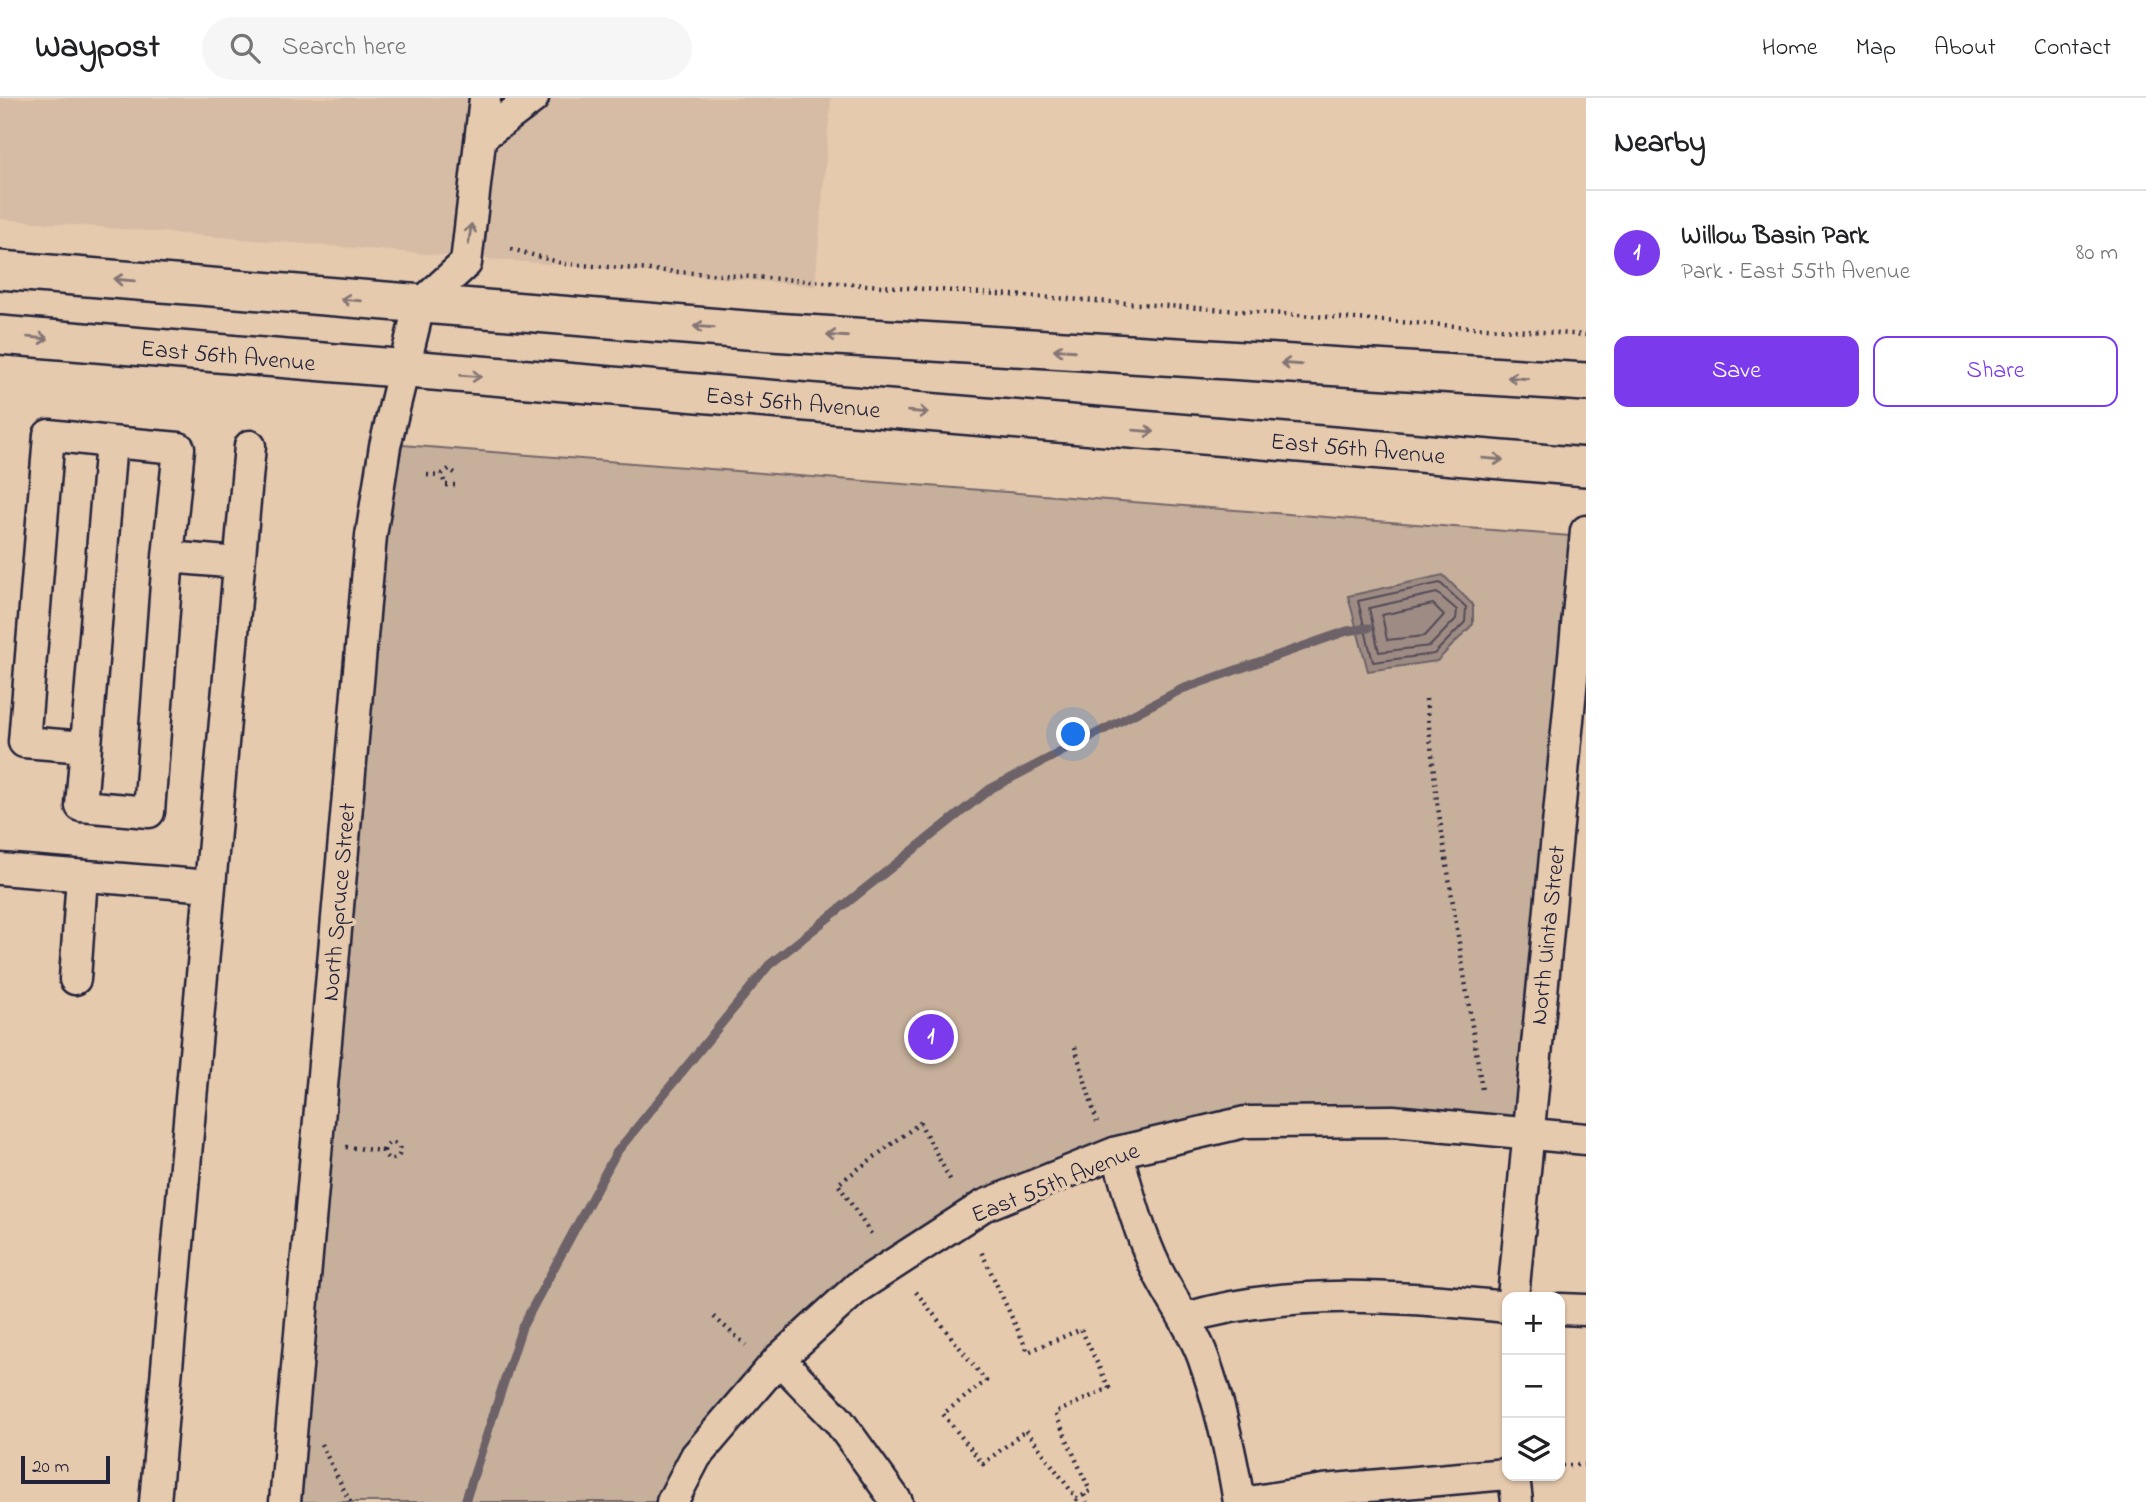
<!DOCTYPE html>
<meta charset="utf-8">
<style>
body{margin:0;font-family:"Indie Flower",sans-serif;background:#f6f6f6;color:#202124}
.controls{position:absolute;right:21px;bottom:21px;display:grid;overflow:hidden;border-radius:14px;box-shadow:0 2px 5px #0004}
.controls button{width:63px;height:63px;display:grid;place-items:center;padding:0;border:0;border-bottom:2px solid #e0e0e0;background:#fff;color:#202124;font:35px sans-serif}
.scale{position:absolute;left:21px;bottom:18px;width:89px;box-sizing:border-box;padding-left:7px;border:4px solid #22223b;border-top:0;font-size:19px;line-height:24px;white-space:nowrap;color:#22223b;-webkit-text-stroke:5px #e6caae;paint-order:stroke}
.you{position:absolute;left:1074px;top:637px;width:24px;height:24px;margin:-18px;border:5px solid #fff;border-radius:50%;background:#1a73e8;box-shadow:0 0 0 10px #1a73e833}
.badge{display:grid;place-items:center;width:46px;height:46px;border-radius:50%;background:#7c3aed;color:#fff;font-size:23px;font-weight:700}
.pin{position:absolute;translate:-50% -50%;border:4px solid #fff;box-shadow:0 2px 7px #0006}
.list{margin:0;padding:0;list-style:none}
h2{display:flex;justify-content:space-between;align-items:center;height:91px;margin:0;padding:0 28px;font-size:30px}
h2 small{font-size:23px;font-weight:400;color:#757577}
.list li{display:grid;grid-template-columns:46px 1fr auto;gap:21px;align-items:center;box-sizing:border-box;height:126px;padding:0 28px;border-top:2px solid #e0e0e0}
.list b{display:block;font-size:26px;white-space:nowrap}
.list p{margin:0;font-size:23px;white-space:nowrap;color:#757577}
.list em{font-size:23px;font-style:normal;color:#757577}
.actions{display:flex;gap:14px;padding:21px 28px}
.actions a{flex:1;padding:16px 0;border:2px solid #7c3aed;border-radius:14px;text-align:center;font-size:24px;color:#7c3aed}
.actions .main{background:#7c3aed;color:#fff}
.icon{flex:none;width:38px;height:38px;fill:none;stroke:currentColor;stroke-width:2;stroke-linecap:round;stroke-linejoin:round}
.map{position:relative;flex:none;width:1586px;height:1404px;overflow:hidden}
header{display:flex;align-items:center;gap:42px;box-sizing:border-box;height:98px;padding:0 35px;background:#fff;border-bottom:2px solid #e0e0e0}
header strong{font-size:33px}
nav{display:flex;gap:38px;margin-inline-start:auto;font-size:24px}
.search{width:490px;height:63px;background:#f6f6f6;display:flex;align-items:center;gap:18px;box-sizing:border-box;padding:0 24px;border-radius:38px;color:#757577;font-size:26px}
main{display:flex}
aside{flex:1;background:#fff}
.map>svg:first-child{display:block}
.built{fill:#d7bca5}
.green{fill:#c6af9b;stroke:#74686b;stroke-width:2}
.water{fill:#9e8c84;stroke:#6c6267;stroke-width:2}
.lines{fill:none;stroke-linecap:round;stroke-linejoin:round}
.shore{stroke:#544c58;stroke-width:2}
.stream{stroke:#6c6267;stroke-width:9}
.minor-casing{stroke:#22223b;stroke-width:35}
.major-casing{stroke:#22223b;stroke-width:42}
.path{stroke:#22223b;stroke-width:4.5;stroke-dasharray:2 5;stroke-linecap:butt}
.minor{stroke:#e6caae;stroke-width:30}
.major{stroke:#e6caae;stroke-width:37}
.oneway{stroke:#847674}
.labels{text-anchor:middle;stroke-width:7;stroke-linejoin:round;paint-order:stroke}
.street-label{font-size:24px;fill:#22223b;stroke:#e6caae}
</style>
<header>
<strong>Waypost</strong>
<div class="search"><svg class="icon" aria-label="search" viewBox="0 0 24 24"><circle cx="10" cy="10" r="6"/><path d="M15 15l6 6"/></svg>Search here</div>
<nav><a>Home</a><a>Map</a><a>About</a><a>Contact</a></nav>
</header>
<main>
<div class="map">
<svg width="1586" height="1404" viewBox="0 0 1586 1404">
<rect width="100%" height="100%" fill="#e6caae"/>
<filter id="ink" filterUnits="userSpaceOnUse"><feTurbulence type="fractalNoise" baseFrequency=".0143" numOctaves="2"/><feDisplacementMap in="SourceGraphic" scale="14" xChannelSelector="R" yChannelSelector="G"/><feConvolveMatrix kernelMatrix="1 2 1 2 8 2 1 2 1" color-interpolation-filters="sRGB"/></filter>
<g filter="url(#ink)">
<path class="built" d="M0,0H831L815,188L0,121Z"/>
<path class="green" d="M402,347L1570,438L1513,1031L1383,1018L1112,1050L852,1185L665,1404H299L383,455Z"/>
<path class="water" d="M1443,477L1473,507V526L1437,563L1368,573L1348,498Z"/>
<g class="lines">
<path class="shore" d="M1440,485L1466,509L1465,524L1434,556L1373,564L1358,503Z
M1437,495L1457,512L1456,521L1430,548L1379,554L1369,510Z
M1433,506L1444,517L1425,538L1387,542L1382,517Z"/>
<path class="stream" d="M465,1404L522,1229L616,1055L769,867L990,691L1182,591L1347,533L1368,530"/>
<g class="minor-casing">
<path id="minor" d="M481,39L533,0
M111,344L179,350L168,459
M85,649L24,644L49,337L111,344L81,708L149,714L168,459L239,465
M0,771L210,788L250,348
M75,881L82,778
M1117,1054C1128,1093 1138,1132 1156,1170C1171,1201 1191,1227 1203,1259C1220,1306 1231,1355 1239,1404
M1513,1199L1586,433
M1560,1211L1586,1212
M1186,1220C1290,1189 1400,1198 1507,1209
M779,1261L838,1322L897,1404
M1514,1378L1517,1404
M155,1404L210,788
M285,1404L371,438L385,348L419,208L466,165L485,0
M672,1404L696,1358L779,1261L858,1189L983,1108L1117,1054L1245,1024L1393,1023L1586,1041
M1250,1404L1323,1392L1507,1376"/>
</g>
<g class="major-casing">
<path id="major" d="M0,172L772,234L1586,284
M0,237L1586,369"/>
</g>
<path class="path" d="M511,151L565,166L1586,237
M427,377L441,378
M455,387H445L442,376L449,371L458,377
M1426,601L1437,703L1482,992
M1075,949L1097,1024
M384 1053a8 8 0 1 1 16 0a8 8 0 1 1-16 0Z
M346,1049L384,1053
M871,1136L838,1086L920,1025L952,1085
M916,1194L986,1283L943,1316L983,1366L1026,1332L1077,1401L1090,1393L1055,1315L1109,1290L1081,1231L1028,1254L981,1153
M714,1219L746,1247
M321,1346L350,1404
M1562,1367H1586
M1084,1397L1087,1404"/>
<use href="#minor" class="minor"/>
<use href="#major" class="major"/>
</g>
<defs><path id="oneway-shaft" d="M-6 0H5M1.5-3L5.5 0L1.5 3" fill="none" stroke-width="1.6" stroke-linecap="round" stroke-linejoin="round" transform="scale(1.75)"/></defs>
<g class="oneway">
<use href="#oneway-shaft" transform="translate(470 136) rotate(-82)"/>
<use href="#oneway-shaft" transform="translate(124 182) rotate(-175)"/>
<use href="#oneway-shaft" transform="translate(351 202) rotate(-175)"/>
<use href="#oneway-shaft" transform="translate(704 229) rotate(-176)"/>
<use href="#oneway-shaft" transform="translate(837 238) rotate(-176)"/>
<use href="#oneway-shaft" transform="translate(38 240) rotate(5)"/>
<use href="#oneway-shaft" transform="translate(1064 252) rotate(-176)"/>
<use href="#oneway-shaft" transform="translate(1291 266) rotate(-176)"/>
<use href="#oneway-shaft" transform="translate(471 278) rotate(4)"/>
<use href="#oneway-shaft" transform="translate(1518 280) rotate(-176)"/>
<use href="#oneway-shaft" transform="translate(918 314) rotate(5)"/>
<use href="#oneway-shaft" transform="translate(1144 333) rotate(5)"/>
<use href="#oneway-shaft" transform="translate(1493 361) rotate(5)"/>
</g>
</g>
<g class="labels">
<g class="street-label">
<text transform="translate(228 257) rotate(5)" y="8">East 56th Avenue</text>
<text transform="translate(793 304) rotate(5)" y="8">East 56th Avenue</text>
<text transform="translate(1358 350) rotate(5)" y="8">East 56th Avenue</text>
<text transform="translate(338 804) rotate(-85)" y="8">North Spruce Street</text>
<text transform="translate(1547 837) rotate(-84)" y="8">North Uinta Street</text>
<text transform="translate(1055 1084) rotate(-22)" y="8">East 55th Avenue</text>
</g>
</g>
</svg>
<div class="controls">
<button>+</button>
<button>−</button>
<button><svg class="icon" aria-label="layers" viewBox="0 0 24 24"><path d="M12 4l9 5-9 5-9-5zM3 14l9 5 9-5"/></svg></button>
</div>
<div class="scale">20 m</div>
<div class="you"></div>
<div class="pin badge" style="left:931px;top:939px">1</div>
</div>
<aside>
<h2>Nearby<small></small></h2>
<ul class="list">
<li><span class="badge">1</span><div><b>Willow Basin Park</b><p>Park · East 55th Avenue</p></div><em>80 m</em></li>
</ul>
<div class="actions"><a class="main">Save</a><a>Share</a></div>
</aside>
</main>
